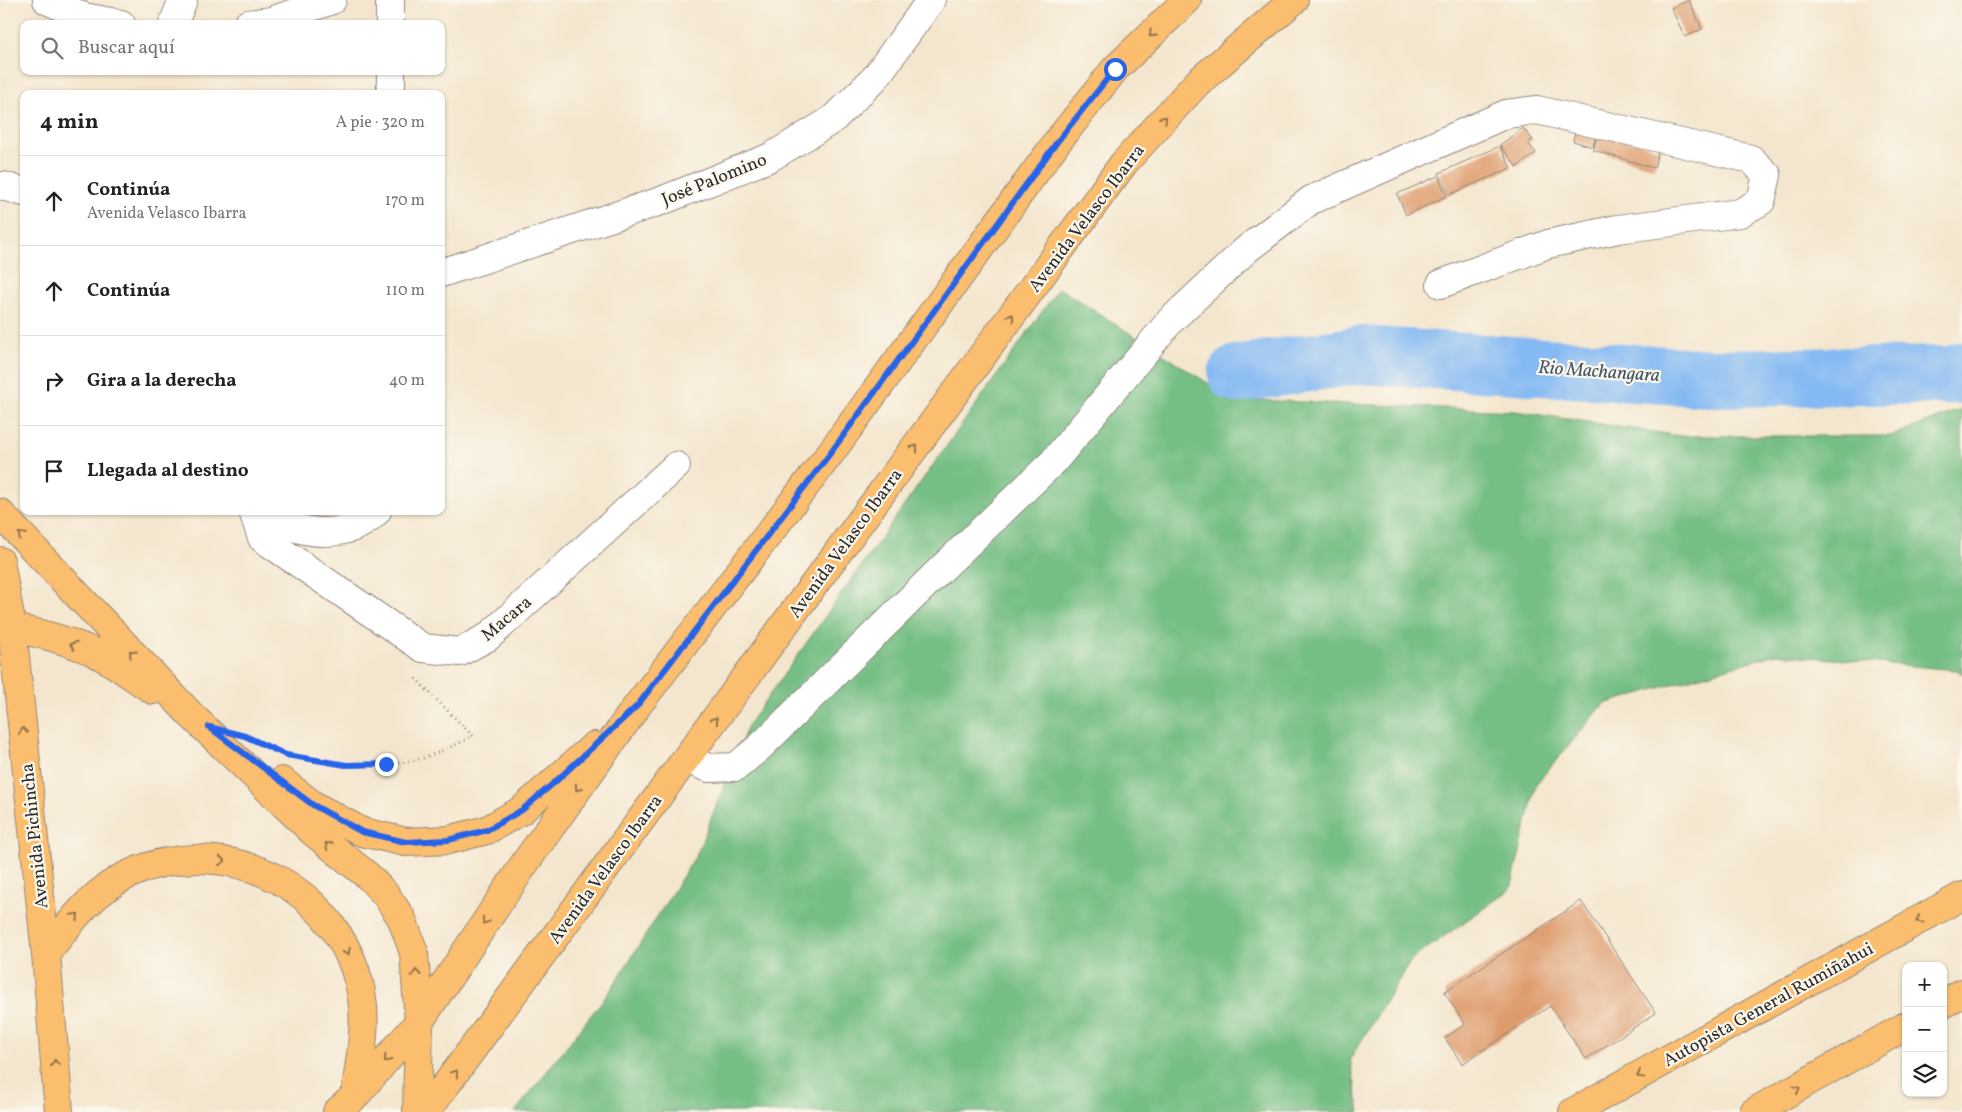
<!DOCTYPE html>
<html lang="es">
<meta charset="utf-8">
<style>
body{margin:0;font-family:Vollkorn,serif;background:#f6f6f6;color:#222}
.controls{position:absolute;right:15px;bottom:15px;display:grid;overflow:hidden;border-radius:10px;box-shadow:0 1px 4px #0004}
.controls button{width:45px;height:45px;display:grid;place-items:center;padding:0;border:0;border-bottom:1px solid #e0e0e0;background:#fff;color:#222;font:25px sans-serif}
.stop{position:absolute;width:15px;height:15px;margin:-11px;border:4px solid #2563eb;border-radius:50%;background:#fff}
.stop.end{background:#2563eb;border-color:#fff;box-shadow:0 1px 5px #0008}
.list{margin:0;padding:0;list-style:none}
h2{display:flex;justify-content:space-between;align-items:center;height:65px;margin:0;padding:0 20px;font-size:21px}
h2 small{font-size:16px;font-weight:400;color:#767676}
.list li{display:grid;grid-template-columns:32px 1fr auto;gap:15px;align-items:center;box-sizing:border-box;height:90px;padding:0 20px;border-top:1px solid #e0e0e0}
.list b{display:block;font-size:19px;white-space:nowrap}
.list p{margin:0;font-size:16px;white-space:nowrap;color:#767676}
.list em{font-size:16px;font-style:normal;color:#767676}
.icon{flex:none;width:28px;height:28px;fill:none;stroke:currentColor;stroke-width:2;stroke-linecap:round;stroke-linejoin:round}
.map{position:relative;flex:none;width:1962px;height:1112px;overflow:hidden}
.search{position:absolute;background:#fff;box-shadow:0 1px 4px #0004;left:20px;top:20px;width:425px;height:55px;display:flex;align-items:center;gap:12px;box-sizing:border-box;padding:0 18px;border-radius:10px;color:#767676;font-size:19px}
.panel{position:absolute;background:#fff;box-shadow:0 1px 4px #0004;left:20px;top:90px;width:425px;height:425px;border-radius:10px}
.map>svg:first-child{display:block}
.forest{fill:#75be84;stroke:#507458}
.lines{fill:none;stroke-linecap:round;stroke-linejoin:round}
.river{stroke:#84b9f3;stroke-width:58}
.building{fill:#de9c6d}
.minor-casing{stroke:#90887c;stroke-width:30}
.major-casing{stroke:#90887c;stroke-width:30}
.highway-casing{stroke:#90887c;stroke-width:30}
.path{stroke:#90887c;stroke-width:3;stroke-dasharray:1 4;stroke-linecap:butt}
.minor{stroke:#fff;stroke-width:28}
.major{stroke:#fbbd6e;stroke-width:28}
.highway{stroke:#fbbd6e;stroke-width:28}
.oneway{stroke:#93744c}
.route{stroke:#2563eb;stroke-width:6}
.labels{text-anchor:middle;stroke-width:4.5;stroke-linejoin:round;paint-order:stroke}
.street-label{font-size:18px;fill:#2b2b2b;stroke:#fbf7ec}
.water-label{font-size:19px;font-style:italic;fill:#465667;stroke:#fbf7ec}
</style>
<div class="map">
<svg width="1962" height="1112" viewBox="0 0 1962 1112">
<rect width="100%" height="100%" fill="#fbf7ec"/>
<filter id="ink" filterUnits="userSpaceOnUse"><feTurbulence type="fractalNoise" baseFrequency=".02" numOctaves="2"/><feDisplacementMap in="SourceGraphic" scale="10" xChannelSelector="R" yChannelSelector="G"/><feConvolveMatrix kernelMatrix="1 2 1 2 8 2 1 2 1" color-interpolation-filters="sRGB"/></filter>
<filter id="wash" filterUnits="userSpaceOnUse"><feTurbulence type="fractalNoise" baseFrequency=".0096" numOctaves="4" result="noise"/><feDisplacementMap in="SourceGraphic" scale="20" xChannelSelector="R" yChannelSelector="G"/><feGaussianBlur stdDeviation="1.12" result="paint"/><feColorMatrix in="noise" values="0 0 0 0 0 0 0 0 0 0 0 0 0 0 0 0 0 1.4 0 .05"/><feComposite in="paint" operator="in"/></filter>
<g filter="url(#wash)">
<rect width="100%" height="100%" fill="#f4e6ce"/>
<path class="forest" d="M1059,288L1233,399L1515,411L1680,436H1891L1962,409V674L1957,670L1776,654L1604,704L1536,784L1511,889L1412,959L1350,1059L1360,1112H515L610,991L697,854L748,725Z"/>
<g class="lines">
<path class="river" d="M1237,374L1360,355L1711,378L1956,375L1962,371"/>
</g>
<g id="blocks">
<path class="building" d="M1689,0L1702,29L1685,37L1671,8Z
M1523,128L1533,140L1528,143L1536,153L1517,167L1500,145Z
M1576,128L1596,135L1593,147L1573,141Z
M1598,132L1659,149L1654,168L1593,150Z
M1500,146L1511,168L1449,195L1439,173Z
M1438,176L1447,196L1406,215L1397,194Z
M1581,901L1656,1013L1586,1059L1550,1006L1462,1064L1445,1038L1465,1024L1444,992Z"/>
</g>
</g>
<g filter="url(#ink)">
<use href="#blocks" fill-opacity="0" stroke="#90887c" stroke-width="1"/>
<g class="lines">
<g class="minor-casing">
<path id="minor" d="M47,0L84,17L121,24
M390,0V24
M173,24L183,0
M248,24L271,21L332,0
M391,71V94
M3,186L24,192
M441,273L661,201L771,157L832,120L875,78L931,0
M253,511L262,538L411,640L423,648L460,652L488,637L676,466
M262,511C271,516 280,523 290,526C319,536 355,535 377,511
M686,759L709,768L736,767L761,746L935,575L1053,462L1171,320L1247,249L1311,200L1506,114L1537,110L1751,159L1767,175L1761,201L1740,213L1618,229L1548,244L1441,284"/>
</g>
<g class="major-casing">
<path id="major" d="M0,513L190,714L313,832L368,876L386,895L402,919L414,953L419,1022L417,1112
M0,561L12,628L46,954
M0,628C31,629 65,640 94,652C114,662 134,678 153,690
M282,781L313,805L362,832L406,842L448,840L487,830L522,810L594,746
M337,1112L355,1096L419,1022L525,863L637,706L832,451L1057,142L1115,69L1187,0
M426,1112L1124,163L1197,83L1294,0"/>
</g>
<g class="highway-casing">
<path id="highway" d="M1943,1004L1962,993
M59,1112L46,954C70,922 95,888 134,872C233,831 345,892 362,998C367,1029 359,1066 355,1096
M1573,1112L1962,896
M1754,1112L1906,1026"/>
</g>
<path class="path" d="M304,758C347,765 393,771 434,754C447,749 460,742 473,736L415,678"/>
<use href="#minor" class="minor"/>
<use href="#major" class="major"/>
<use href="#highway" class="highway"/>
</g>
<defs><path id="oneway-chevron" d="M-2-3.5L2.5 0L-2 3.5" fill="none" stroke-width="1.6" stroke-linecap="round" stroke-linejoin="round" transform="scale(1.25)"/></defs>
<g class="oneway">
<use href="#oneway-chevron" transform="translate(1152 34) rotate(136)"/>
<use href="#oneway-chevron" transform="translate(1164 119) rotate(-48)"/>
<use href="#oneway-chevron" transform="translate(1011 317) rotate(-54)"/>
<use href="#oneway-chevron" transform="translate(915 448) rotate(-54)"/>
<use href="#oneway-chevron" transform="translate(21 535) rotate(-133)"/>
<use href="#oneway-chevron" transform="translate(73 645) rotate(-160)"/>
<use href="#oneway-chevron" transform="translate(132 653) rotate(-133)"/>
<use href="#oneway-chevron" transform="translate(715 720) rotate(-54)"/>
<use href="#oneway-chevron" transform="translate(23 731) rotate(-96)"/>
<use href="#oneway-chevron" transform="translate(578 788) rotate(126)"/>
<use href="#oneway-chevron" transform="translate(328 845) rotate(-140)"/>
<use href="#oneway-chevron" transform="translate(222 861) rotate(5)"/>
<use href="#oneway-chevron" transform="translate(76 916) rotate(-46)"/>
<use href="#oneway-chevron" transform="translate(1919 920) rotate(151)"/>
<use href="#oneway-chevron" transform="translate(485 921) rotate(124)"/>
<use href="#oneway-chevron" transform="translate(347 952) rotate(63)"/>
<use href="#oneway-chevron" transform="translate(416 973) rotate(-96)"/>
<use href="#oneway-chevron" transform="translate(387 1059) rotate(131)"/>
<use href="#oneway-chevron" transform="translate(55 1063) rotate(-95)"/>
<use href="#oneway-chevron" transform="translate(455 1073) rotate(-54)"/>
<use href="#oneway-chevron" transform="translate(1640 1075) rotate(151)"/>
<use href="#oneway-chevron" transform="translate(1797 1089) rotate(-29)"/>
</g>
</g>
<g class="lines" filter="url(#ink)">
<path class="route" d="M386,764L346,765L286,755L245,736L209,727L313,805L362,832L406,842L448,840L487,830L522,810L555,782L637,706L832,451L1057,142L1115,69"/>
</g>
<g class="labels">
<g class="street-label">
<text transform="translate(714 179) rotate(-22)" y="6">José Palomino</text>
<text transform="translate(1086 218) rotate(-53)" y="6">Avenida Velasco Ibarra</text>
<text transform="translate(845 543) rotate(-54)" y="6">Avenida Velasco Ibarra</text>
<text transform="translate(506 618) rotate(-40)" y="6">Macara</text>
<text transform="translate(34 836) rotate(-96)" y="6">Avenida Pichincha</text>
<text transform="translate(605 869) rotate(-54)" y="6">Avenida Velasco Ibarra</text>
<text transform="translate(1768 1004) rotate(-29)" y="6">Autopista General Rumiñahui</text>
</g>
<g class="water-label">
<text transform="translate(1599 370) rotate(4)" y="7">Rio Machangara</text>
</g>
</g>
</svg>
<div class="controls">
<button>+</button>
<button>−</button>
<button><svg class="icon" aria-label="layers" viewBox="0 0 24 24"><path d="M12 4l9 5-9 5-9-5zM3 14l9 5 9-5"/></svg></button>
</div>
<div class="stop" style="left:1115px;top:69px"></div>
<div class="stop end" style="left:386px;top:764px"></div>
<div class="search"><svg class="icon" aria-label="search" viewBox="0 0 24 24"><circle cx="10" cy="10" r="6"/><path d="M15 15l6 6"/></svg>Buscar aquí</div>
<section class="panel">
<h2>4 min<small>A pie · 320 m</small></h2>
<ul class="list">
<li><svg class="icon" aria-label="ahead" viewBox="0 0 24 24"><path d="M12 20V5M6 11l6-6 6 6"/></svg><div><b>Continúa</b><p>Avenida Velasco Ibarra</p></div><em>170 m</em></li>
<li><svg class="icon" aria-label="ahead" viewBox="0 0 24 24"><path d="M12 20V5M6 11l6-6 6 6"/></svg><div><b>Continúa</b></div><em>110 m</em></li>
<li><svg class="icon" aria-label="right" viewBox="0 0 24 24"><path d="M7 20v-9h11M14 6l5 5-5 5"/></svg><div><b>Gira a la derecha</b></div><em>40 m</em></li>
<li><svg class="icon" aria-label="arrive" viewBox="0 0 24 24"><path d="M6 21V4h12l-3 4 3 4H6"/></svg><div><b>Llegada al destino</b></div></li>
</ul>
</section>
</div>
